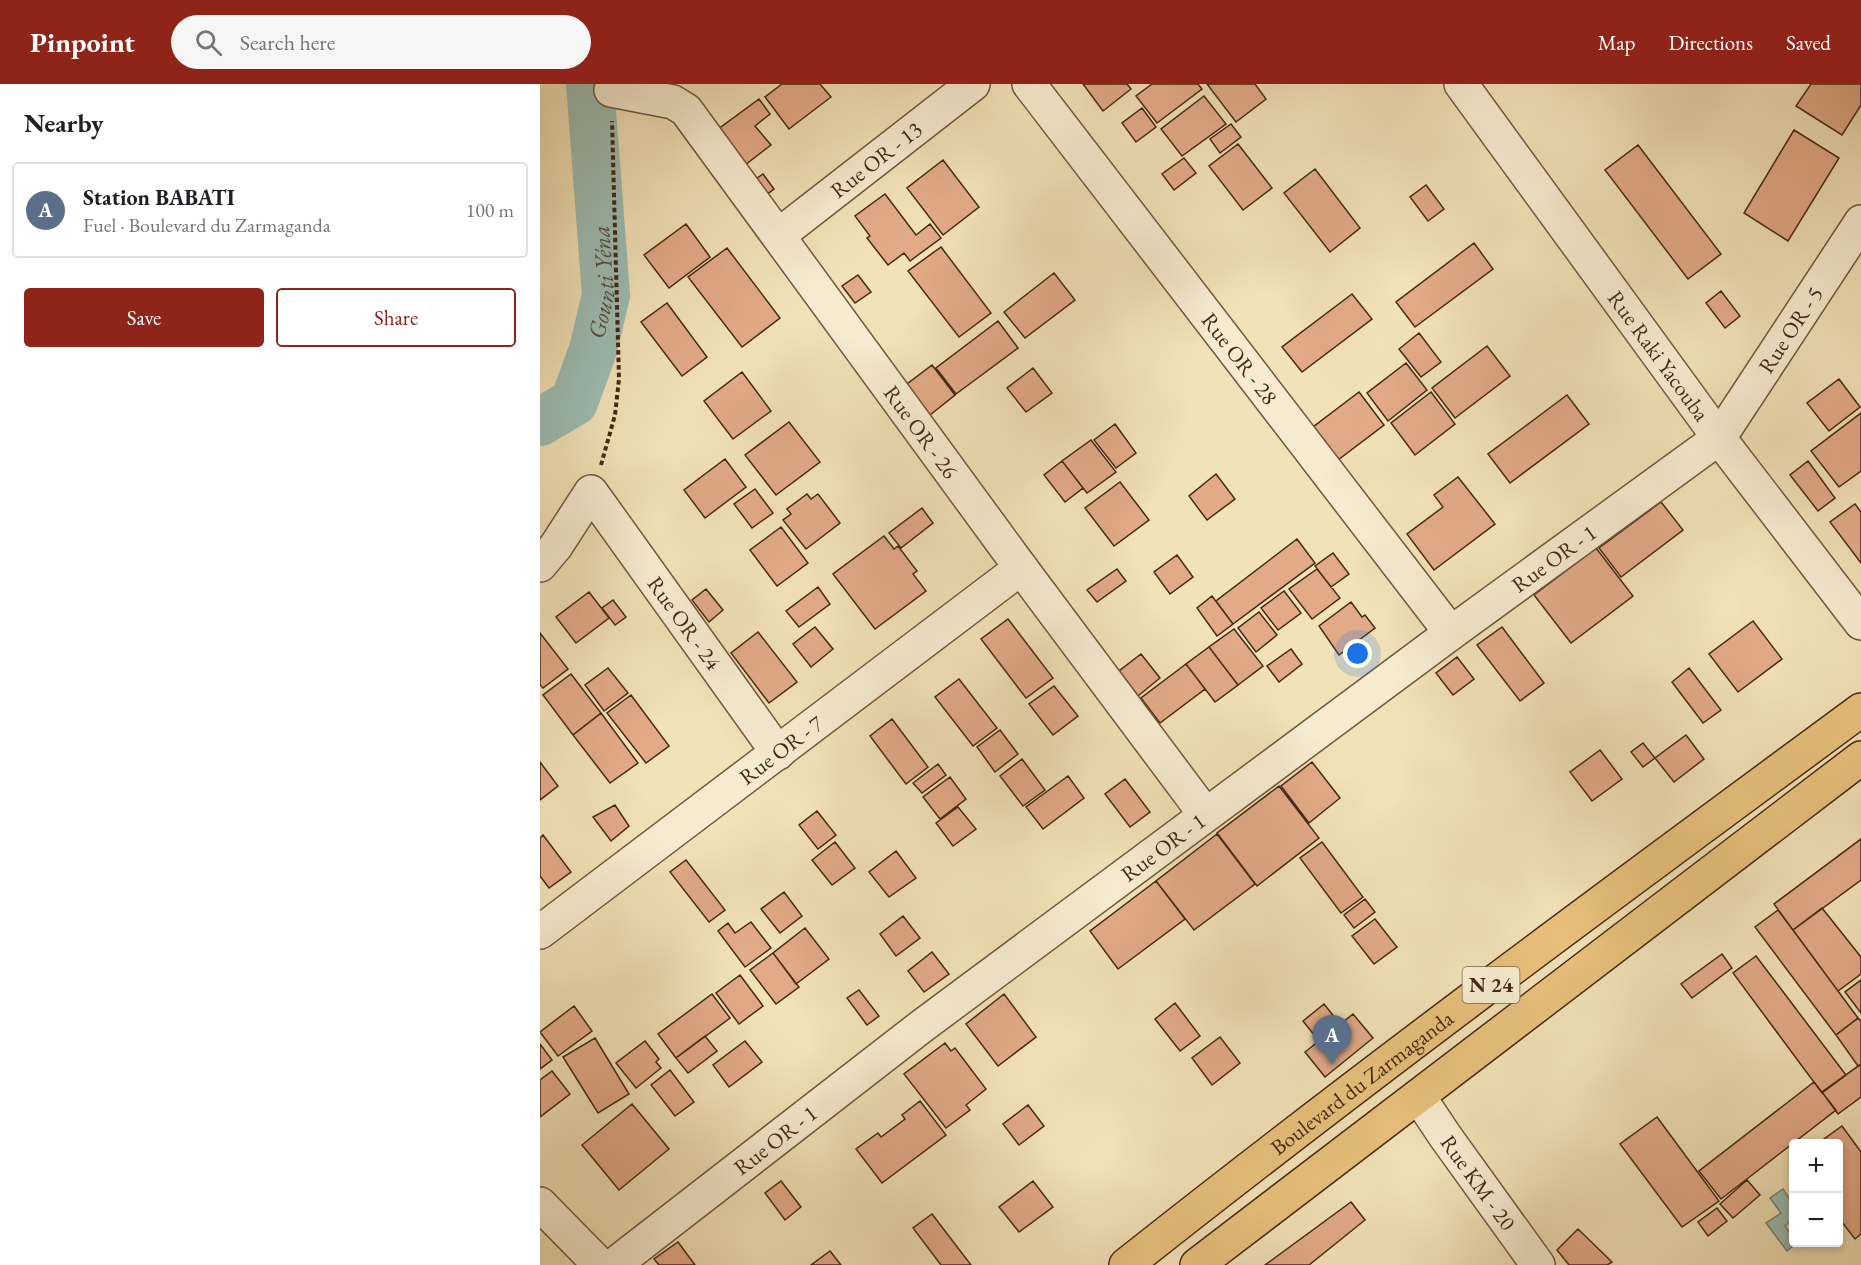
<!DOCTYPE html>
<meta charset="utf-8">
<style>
body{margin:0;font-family:"EB Garamond",serif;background:#f6f6f6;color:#202124}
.controls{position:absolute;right:18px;bottom:18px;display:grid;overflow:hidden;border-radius:6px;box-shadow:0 3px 9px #0003}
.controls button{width:54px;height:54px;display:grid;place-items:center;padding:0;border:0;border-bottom:2px solid #e0e0e0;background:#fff;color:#202124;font:30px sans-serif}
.you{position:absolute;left:818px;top:570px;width:21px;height:21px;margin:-15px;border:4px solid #fff;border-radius:50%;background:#1a73e8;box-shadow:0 0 0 9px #1a73e833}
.badge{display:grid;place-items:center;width:39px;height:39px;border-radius:50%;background:#8f2418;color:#fff;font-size:20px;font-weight:700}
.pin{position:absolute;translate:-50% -50px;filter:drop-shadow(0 2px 3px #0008)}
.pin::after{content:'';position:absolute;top:32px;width:21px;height:18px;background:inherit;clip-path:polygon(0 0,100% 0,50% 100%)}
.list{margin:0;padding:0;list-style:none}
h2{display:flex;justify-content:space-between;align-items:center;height:78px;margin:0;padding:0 24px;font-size:26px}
h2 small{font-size:20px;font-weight:400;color:#757577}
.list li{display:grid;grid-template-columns:39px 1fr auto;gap:18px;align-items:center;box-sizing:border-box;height:96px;margin:0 12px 12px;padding:0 12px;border:2px solid #e0e0e0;border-radius:6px}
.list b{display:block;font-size:22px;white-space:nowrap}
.list p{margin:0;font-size:20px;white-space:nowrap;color:#757577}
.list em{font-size:20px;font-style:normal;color:#757577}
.actions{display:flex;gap:12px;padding:18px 24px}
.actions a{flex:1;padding:14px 0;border:2px solid #8f2418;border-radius:6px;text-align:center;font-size:21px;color:#8f2418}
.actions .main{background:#8f2418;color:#fff}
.icon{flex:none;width:33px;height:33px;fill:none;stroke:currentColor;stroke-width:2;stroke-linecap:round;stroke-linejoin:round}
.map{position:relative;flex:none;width:1321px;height:1181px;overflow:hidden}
header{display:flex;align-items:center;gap:36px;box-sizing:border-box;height:84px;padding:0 30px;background:#8f2418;color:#fff}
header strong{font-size:28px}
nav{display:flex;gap:33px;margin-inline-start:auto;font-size:21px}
.search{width:420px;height:54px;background:#f6f6f6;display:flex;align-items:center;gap:15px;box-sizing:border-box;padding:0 21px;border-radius:33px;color:#757577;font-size:22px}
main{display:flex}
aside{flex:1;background:#fff}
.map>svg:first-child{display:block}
.water{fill:#9cbdb3;stroke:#7a8273;stroke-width:1.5}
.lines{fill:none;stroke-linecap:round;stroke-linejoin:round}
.river{stroke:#9cbdb3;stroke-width:48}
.building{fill:#e2aa87;stroke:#462914;stroke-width:1.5}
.minor-casing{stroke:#71573d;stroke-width:36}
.major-casing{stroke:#462914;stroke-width:36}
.path{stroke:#462914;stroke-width:4;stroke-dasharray:4.5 3;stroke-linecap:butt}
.minor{stroke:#f7ecd0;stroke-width:33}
.major{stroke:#e9c17c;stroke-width:33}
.labels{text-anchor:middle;stroke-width:4.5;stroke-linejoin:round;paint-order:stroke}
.shield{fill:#f7ecd0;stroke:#7b644c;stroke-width:1.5}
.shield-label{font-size:21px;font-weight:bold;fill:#462914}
.street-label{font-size:22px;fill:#462914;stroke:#f7ecd0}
.water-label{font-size:24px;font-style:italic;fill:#5c4e3c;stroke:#f7ecd0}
</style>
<header>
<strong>Pinpoint</strong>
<div class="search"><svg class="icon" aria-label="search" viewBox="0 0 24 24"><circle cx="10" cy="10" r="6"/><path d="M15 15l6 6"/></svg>Search here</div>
<nav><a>Map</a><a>Directions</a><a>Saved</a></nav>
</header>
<main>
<aside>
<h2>Nearby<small></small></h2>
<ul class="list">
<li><span class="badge" style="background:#5c6f8a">A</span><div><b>Station BABATI</b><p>Fuel · Boulevard du Zarmaganda</p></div><em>100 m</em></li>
</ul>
<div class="actions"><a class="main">Save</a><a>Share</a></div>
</aside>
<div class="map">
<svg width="1321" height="1181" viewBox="0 0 1321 1181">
<rect width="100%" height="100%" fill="#f2e2b7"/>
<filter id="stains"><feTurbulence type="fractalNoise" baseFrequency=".00333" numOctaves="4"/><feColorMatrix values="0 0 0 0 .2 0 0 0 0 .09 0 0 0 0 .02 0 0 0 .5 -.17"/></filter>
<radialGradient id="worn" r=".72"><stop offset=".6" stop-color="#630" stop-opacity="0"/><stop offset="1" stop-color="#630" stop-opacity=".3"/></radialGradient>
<path class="water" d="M1243,1105L1253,1120V1135L1245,1142L1253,1153L1254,1158L1257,1159L1247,1167L1226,1139L1241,1129L1230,1114Z"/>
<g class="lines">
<path class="river" id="s1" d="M0,338L34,318L53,266L66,211L50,0"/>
</g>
<path class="building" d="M242,0H280L291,13L249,45L225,13Z
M543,0H587L591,5L563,27Z
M612,0H658L662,5L617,39L596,12Z
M667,0H715L726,15L696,38Z
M1271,0H1321V21L1302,51L1256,22Z
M664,12L686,40L642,72L621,45Z
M219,15L230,30L215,42L231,61L205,81L177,46Z
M602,24L616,43L596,58L582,39Z
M691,40L701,53L680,69L670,55Z
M1254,46L1299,74L1248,157L1204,129Z
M698,60L732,104L703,126L669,82Z
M1098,61L1181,170L1148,195L1065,86Z
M644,74L656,89L634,106L622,90Z
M403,76L439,123L403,151L367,104Z
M775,85L820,144L790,168L744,109Z
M223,90L234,105L222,114L210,99Z
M886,101L904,125L888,137L870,113Z
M345,110L376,151L390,140L401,154L370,177L364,169L348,181L327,154L330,152L315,132Z
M146,140L170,173L129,204L104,171Z
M934,159L953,185L875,243L856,218Z
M401,163L451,229L419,253L368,187Z
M187,164L240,234L202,263L148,193Z
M514,189L535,216L485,254L464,228Z
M318,191L331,208L315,219L302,202Z
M1181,207L1200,232L1185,244L1166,219Z
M812,210L832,235L762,288L742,263Z
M127,219L167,273L142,292L101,238Z
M458,237L478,264L416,310L396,284Z
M879,249L901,278L881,293L859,265Z
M947,262L970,292L915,334L892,304Z
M866,279L887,306L848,337L827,309Z
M392,281L415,311L390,331L367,300Z
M493,284L512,309L486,328L467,304Z
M202,288L231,327L193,355L164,317Z
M1299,295L1320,323L1289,347L1267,319Z
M819,308L844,341L798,376L773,343Z
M891,308L915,340L875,371L851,339Z
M1027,311L1049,340L970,399L948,370Z
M1321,329V387L1299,403L1271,367Z
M249,338L280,378L236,411L205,371Z
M575,340L596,369L576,384L554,356Z
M551,356L576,388L547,409L522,377Z
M185,375L206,403L165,434L144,406Z
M522,377L543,404L525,418L504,391Z
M1268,377L1295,414L1278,427L1250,391Z
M676,390L695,415L667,436L649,412Z
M918,393L955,440L894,486L867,450L903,423L894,411Z
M580,398L609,436L574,462L545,424Z
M215,405L233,429L212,444L194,420Z
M267,410L271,415L278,410L300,439L266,465L243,436L251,430L247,425Z
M1121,418L1143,446L1081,493L1059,464Z
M1315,420L1321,428V479L1290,438Z
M382,424L393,439L361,464L349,449Z
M241,443L268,479L237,502L210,466Z
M344,452L354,465L358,462L377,487L373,490L386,507L335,545L293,490Z
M757,455L775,479L693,540L676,517Z
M1056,464L1093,512L1031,559L994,511Z
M793,469L809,490L791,503L775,482Z
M637,471L653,493L630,510L614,488Z
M577,485L586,497L557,518L547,506Z
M777,485L800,514L772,535L749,505Z
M278,503L290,520L259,543L246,527Z
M166,505L183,526L169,538L152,516Z
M744,507L761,529L738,546L721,524Z
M49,508L69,534L36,559L16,533Z
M672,512L693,540L677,552L657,524Z
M73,516L86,533L75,541L62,524Z
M811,518L822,533L825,531L835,544L799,571L779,542Z
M719,528L737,551L716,568L698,544Z
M468,535L513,594L486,614L441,555Z
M1213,537L1242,575L1198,608L1169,570Z
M275,543L293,565L271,583L253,560Z
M962,543L1004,599L980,617L937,561Z
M694,545L723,582L698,601L669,563Z
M218,548L257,598L229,619L191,569Z
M0,549L28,585L3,604L0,601Z
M669,563L698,601L675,618L646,580Z
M751,565L762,580L739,598L727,582Z
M601,570L620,594L598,612L579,587Z
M917,573L934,595L913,611L896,589Z
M646,580L665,605L620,639L601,614Z
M68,584L88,609L64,627L45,601Z
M1149,584L1181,626L1163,639L1132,598Z
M31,590L61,629L33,651L3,611Z
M419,595L457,644L433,662L395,613Z
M514,602L538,632L513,651L489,620Z
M91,611L129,662L106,679L67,629Z
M61,629L98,679L70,699L33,651Z
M352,635L388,683L366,700L330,652Z
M460,646L478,670L455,688L437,663Z
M1146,651L1164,675L1134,698L1115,674Z
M1103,659L1115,674L1103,683L1091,668Z
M1060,666L1082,695L1052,717L1030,688Z
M482,675L505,706L483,722L460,692Z
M0,678L18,702L0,716Z
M772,678L800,714L769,739L741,702Z
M398,680L406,691L382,709L373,699Z
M528,692L544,714L503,745L486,723Z
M410,693L426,715L400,735L383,713Z
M585,695L610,728L590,743L565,710Z
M739,702L779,754L717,802L677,749Z
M75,721L89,742L71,757L53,733Z
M418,723L436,745L413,762L396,739Z
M277,727L296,751L278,765L259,741Z
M677,750L715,800L654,846L616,797Z
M3,751L31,788L9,804L0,792V754Z
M1321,755V796L1253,846L1234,820Z
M295,758L315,784L292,801L272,776Z
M782,758L823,813L801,829L760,774Z
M356,767L376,794L349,813L329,788Z
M146,776L185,826L169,838L130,788Z
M616,797L645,835L578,885L550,847Z
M244,808L262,832L240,849L221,825Z
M825,815L835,828L814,844L804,831Z
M1282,824L1321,873V890L1298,907L1253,846Z
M1238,826L1318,934L1296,951L1215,843Z
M363,832L380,854L356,872L340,850Z
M835,835L857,863L834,880L812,852Z
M211,838L231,864L205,883L178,847L188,839L195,849Z
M265,844L289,875L256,900L233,869Z
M392,868L409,890L384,908L368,887Z
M233,869L259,903L236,920L210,886Z
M1182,870L1192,884L1152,914L1141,900Z
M1216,872L1306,991L1282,1009L1193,889Z
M200,891L223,922L199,940L176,909Z
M1321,896V929L1305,908Z
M319,906L339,932L327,941L307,914Z
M172,910L190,934L136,974L118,950Z
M464,910L496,953L458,982L426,940Z
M635,919L660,952L640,967L615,935Z
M784,920L800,940L779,957L763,937Z
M34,922L52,947L18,972L0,948Z
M813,930L833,954L785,993L765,968Z
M1318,934L1321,937V980L1318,982L1296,951Z
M165,952L177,967L148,989L136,974Z
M680,953L700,979L672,1001L652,974Z
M55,954L89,1010L58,1029L23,973Z
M105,957L119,975L116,978L121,984L96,1004L76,979Z
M205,957L222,978L189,1003L173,981Z
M405,959L411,967L415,964L446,1005L426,1021L430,1026L406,1044L364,990Z
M0,960L12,976L0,985Z
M1321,980V1013L1298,1030L1282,1008Z
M130,986L154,1018L135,1032L111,1001Z
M12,987L30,1010L0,1033V996Z
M1274,998L1296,1026L1181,1115L1159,1087Z
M380,1017L406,1051L342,1099L316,1065L338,1049L341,1053L365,1035L362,1031Z
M92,1020L129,1065L79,1106L42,1061Z
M488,1021L504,1042L479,1061L463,1040Z
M1117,1033L1179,1117L1142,1143L1080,1060Z
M1302,1042L1321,1068V1150L1315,1155L1298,1133V1060H1277Z
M1207,1096L1220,1111L1193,1134L1180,1120Z
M241,1097L261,1123L245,1136L225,1109Z
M493,1097L513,1123L479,1148L459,1123Z
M811,1118L825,1136L769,1181H725Z
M1177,1124L1187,1137L1168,1152L1158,1138Z
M392,1130L431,1181H401L373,1144Z
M1038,1145L1072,1178L1067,1181H1029L1017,1166Z
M138,1158L155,1181H119L114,1175Z
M290,1167L301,1181H271Z"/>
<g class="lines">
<g class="minor-casing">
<g id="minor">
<path id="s2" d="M489,0L911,549"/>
<path id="s3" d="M921,0L1179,354L1321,539"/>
<path id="s4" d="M71,6L133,18L146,26L481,484L665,730"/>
<path id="s5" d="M239,151L433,0"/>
<path id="s6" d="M0,481L16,462L51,408L238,669"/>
<path id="s7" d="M0,848L481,484"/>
<path id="s8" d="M879,1013L905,1052L998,1181"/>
<path d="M0,1120L60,1181"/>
<path id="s9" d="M74,1181L382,942L911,549L1179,354L1321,138"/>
</g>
</g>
<g class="major-casing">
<g id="major">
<path id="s10" d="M586,1181C827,990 1074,808 1321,626"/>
<path d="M657,1181L1321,674"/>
</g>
</g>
<path class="path" d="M61,381L75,331L79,295L72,37"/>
<use href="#minor" class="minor"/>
<use href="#major" class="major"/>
</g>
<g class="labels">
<rect class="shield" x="922.5" y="883" width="57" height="36" rx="4.5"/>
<g class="shield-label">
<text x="951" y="908">N 24</text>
</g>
<g class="street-label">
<text dy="8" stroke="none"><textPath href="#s5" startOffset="123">Rue OR - 13</textPath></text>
<text dy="8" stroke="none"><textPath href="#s9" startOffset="1510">Rue OR - 5</textPath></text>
<text dy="8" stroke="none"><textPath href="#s3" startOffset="336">Rue Raki Yacouba</textPath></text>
<text dy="8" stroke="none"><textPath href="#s2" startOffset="346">Rue OR - 28</textPath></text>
<text dy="8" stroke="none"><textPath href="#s4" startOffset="477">Rue OR - 26</textPath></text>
<text dy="8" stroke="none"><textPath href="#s9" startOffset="1176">Rue OR - 1</textPath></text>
<text dy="8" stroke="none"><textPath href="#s6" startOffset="250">Rue OR - 24</textPath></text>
<text dy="8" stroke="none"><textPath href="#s7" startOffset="302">Rue OR - 7</textPath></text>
<text dy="8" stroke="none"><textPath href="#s9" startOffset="690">Rue OR - 1</textPath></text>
<text dy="8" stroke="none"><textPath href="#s10" startOffset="298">Boulevard du Zarmaganda</textPath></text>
<text dy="8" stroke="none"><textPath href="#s9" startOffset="204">Rue OR - 1</textPath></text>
<text dy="8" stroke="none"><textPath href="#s8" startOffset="104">Rue KM - 20</textPath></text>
</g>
<g class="water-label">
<text dy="8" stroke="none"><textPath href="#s1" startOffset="164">Gounti Yéna</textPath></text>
</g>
</g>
<rect width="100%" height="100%" filter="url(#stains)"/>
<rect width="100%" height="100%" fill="url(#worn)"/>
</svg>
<div class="controls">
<button>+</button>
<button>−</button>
</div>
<div class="you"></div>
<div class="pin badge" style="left:792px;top:981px;background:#5c6f8a">A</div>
</div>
</main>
